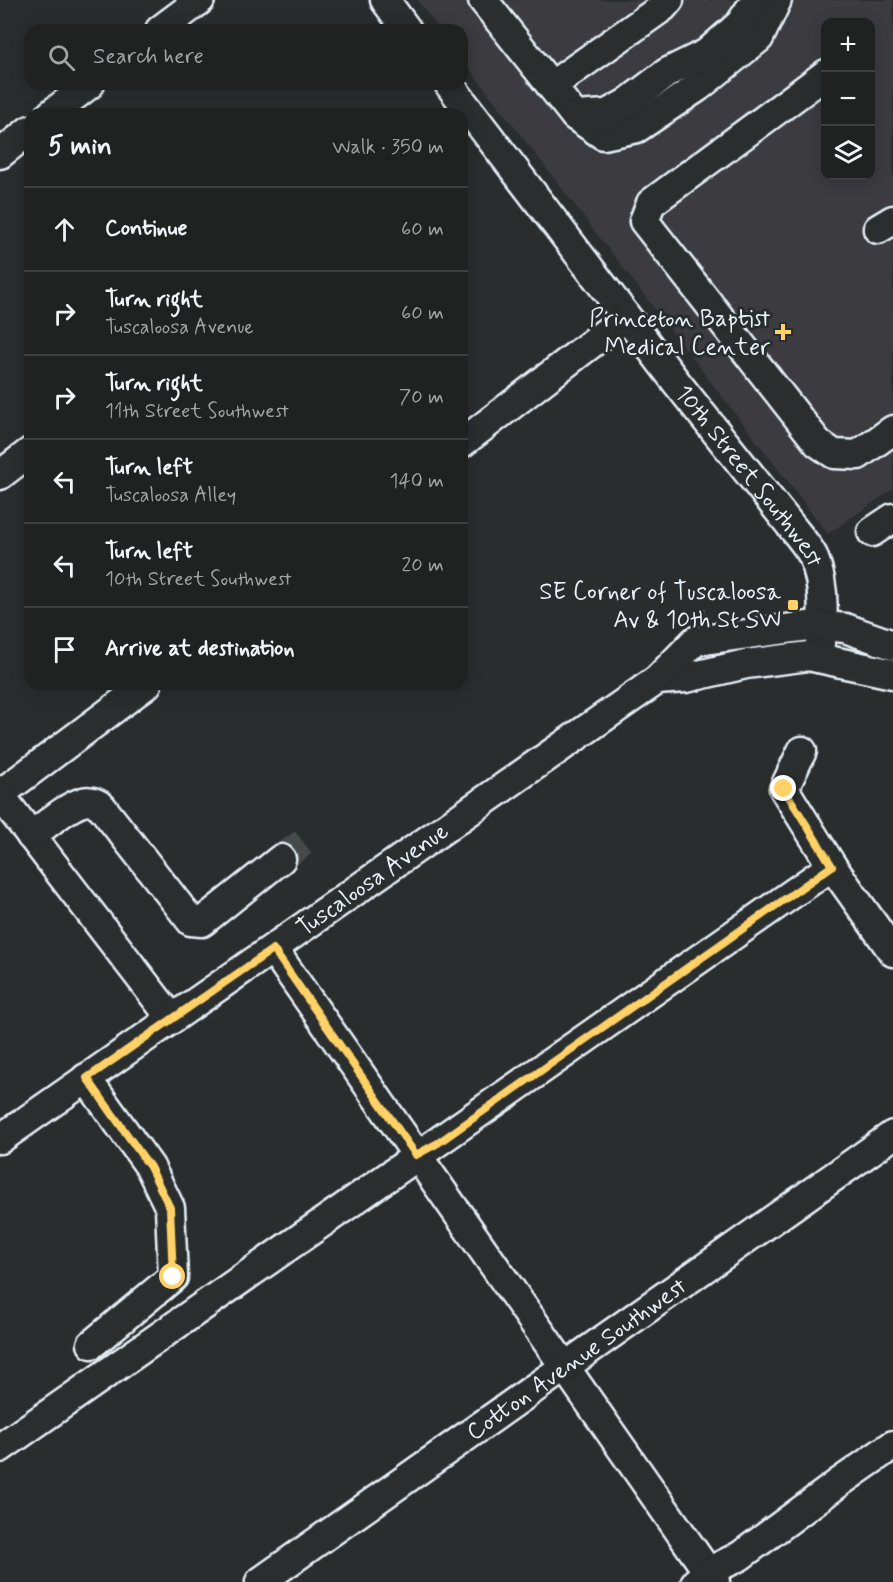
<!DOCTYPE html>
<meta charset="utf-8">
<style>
body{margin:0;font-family:Mynerve,sans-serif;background:#282a2a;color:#f1f3f6}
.controls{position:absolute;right:18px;top:18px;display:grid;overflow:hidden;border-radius:12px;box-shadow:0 3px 15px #0003}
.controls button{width:54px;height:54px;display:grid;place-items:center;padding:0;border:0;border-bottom:2px solid #3d3f40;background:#202222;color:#f1f3f6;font:30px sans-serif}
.stop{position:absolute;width:18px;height:18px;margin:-14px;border:4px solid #ffd166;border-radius:50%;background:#fff}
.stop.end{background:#ffd166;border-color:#fff;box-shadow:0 2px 6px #0008}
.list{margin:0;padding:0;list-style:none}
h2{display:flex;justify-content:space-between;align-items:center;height:78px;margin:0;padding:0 24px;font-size:26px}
h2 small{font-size:20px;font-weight:400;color:#a2a4a5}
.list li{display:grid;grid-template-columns:39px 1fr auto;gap:18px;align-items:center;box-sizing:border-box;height:84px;padding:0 24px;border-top:2px solid #3d3f40}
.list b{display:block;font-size:22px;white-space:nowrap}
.list p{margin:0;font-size:20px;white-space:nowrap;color:#a2a4a5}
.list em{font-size:20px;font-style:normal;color:#a2a4a5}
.icon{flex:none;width:33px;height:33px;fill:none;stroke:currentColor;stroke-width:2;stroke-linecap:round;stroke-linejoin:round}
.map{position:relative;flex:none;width:893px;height:1582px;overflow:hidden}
.search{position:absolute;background:#202222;box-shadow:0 3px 15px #0003;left:24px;top:24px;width:444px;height:66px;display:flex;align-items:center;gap:15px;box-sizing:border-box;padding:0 21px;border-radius:18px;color:#a2a4a5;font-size:22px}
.panel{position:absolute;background:#202222;box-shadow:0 3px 15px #0003;left:24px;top:108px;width:444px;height:582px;border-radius:18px}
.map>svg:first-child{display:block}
.built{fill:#3a3a3f;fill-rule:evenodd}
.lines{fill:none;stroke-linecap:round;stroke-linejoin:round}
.minor-tunnel{stroke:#464a4c;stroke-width:28;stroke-dasharray:28 14;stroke-linecap:butt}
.minor-casing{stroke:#e8f1f8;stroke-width:33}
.path{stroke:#e8f1f8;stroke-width:4;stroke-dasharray:6 4.5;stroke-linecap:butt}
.minor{stroke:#2a2d2e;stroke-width:28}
.route{stroke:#ffd166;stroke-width:8}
.poi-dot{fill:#ffd166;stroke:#2a2d2e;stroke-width:2}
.labels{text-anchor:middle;stroke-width:6;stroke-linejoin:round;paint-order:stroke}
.poi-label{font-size:24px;fill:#e8f1f8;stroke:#2a2d2e;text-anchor:end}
.street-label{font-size:24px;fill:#e8f1f8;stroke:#2a2d2e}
</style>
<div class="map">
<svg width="893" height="1582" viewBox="0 0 893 1582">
<rect width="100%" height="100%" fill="#2a2d2e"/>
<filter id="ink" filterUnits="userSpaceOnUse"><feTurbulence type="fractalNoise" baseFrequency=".0167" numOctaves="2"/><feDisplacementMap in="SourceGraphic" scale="12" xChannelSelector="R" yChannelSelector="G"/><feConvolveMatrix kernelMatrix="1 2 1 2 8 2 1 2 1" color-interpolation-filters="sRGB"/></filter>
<g filter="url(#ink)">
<path class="built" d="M417,0H893V489L828,534L462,59V30H440ZM826,22H870V176H826Z"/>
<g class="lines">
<path class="minor-tunnel" d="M281,859L305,841"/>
<g class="minor-casing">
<g id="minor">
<path d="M385,0L407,30"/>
<path d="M483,0L575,116L603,135L637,128L698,87L759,38L777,0"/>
<path d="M160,30L200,0"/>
<path d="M826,74L651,203L644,221L818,443L834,454L858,455L893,430"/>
<path id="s1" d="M449,84L677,383L791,526C798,535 808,546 813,556C827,589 823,624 818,658"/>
<path d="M551,86L663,7L669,0"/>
<path d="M51,114L90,84"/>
<path d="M575,116L607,114L627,103L668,72L707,53L740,24L756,0"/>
<path d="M0,154L30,130"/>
<path d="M878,229L893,220"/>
<path d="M462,443L626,317"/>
<path d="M0,475L30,452"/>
<path d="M872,532L893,518"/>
<path d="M657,680L686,678L746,664L809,656L893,674"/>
<path d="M802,751L784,789L832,866L893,952"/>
<path d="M0,794L147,684"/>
<path d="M0,795L172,1019"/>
<path d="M31,836C45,826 67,806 83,802C90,800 95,802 101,806L191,921L202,922L281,859"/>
<path d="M273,949L715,1582"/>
<path d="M86,1078L150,1167L170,1208L173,1277L92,1344"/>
<path id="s2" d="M0,1139L657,680L695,641L816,625L845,628L893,645"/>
<path d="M0,1448L832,866"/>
<path id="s3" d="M260,1582L893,1135"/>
<path d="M696,1582L716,1568L740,1556L840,1482L893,1445"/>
</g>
</g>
<path class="path" d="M699,613L703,610L700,606"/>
<use href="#minor" class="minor"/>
</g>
</g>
<g class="lines" filter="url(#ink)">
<path class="route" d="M173,1277L170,1208L150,1167L87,1078L273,949L416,1155L438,1143L832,866L784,789"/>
</g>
<g class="poi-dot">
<path d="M780 323h6v6h6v6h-6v6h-6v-6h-6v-6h6z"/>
<rect x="787" y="599" width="12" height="12" rx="3"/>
</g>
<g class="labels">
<g class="poi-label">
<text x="770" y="326">Princeton Baptist<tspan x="770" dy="28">Medical Center</tspan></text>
<text x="781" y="599">SE Corner of Tuscaloosa<tspan x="781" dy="28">Av &amp; 10th St SW</tspan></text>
</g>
<g class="street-label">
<text dy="8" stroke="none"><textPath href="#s1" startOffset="494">10th Street Southwest</textPath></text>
<text dy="8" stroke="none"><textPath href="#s2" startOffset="454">Tuscaloosa Avenue</textPath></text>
<text dy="8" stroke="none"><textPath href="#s3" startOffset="387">Cotton Avenue Southwest</textPath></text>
</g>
</g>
</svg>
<div class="controls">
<button>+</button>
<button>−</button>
<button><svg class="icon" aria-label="layers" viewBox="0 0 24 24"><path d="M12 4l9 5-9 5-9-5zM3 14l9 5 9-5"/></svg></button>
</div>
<div class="stop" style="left:173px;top:1277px"></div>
<div class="stop end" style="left:784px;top:789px"></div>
<div class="search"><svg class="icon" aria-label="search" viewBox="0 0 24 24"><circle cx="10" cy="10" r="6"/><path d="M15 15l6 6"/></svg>Search here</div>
<section class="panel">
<h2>5 min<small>Walk · 350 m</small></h2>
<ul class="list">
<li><svg class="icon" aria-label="ahead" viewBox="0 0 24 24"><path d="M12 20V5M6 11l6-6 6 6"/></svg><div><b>Continue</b></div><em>60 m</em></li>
<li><svg class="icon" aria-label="right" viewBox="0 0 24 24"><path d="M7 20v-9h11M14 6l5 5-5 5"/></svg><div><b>Turn right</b><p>Tuscaloosa Avenue</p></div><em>60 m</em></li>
<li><svg class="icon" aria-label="right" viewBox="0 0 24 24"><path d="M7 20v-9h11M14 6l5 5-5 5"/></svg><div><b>Turn right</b><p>11th Street Southwest</p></div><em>70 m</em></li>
<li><svg class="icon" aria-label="left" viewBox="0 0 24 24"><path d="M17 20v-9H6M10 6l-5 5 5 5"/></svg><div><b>Turn left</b><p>Tuscaloosa Alley</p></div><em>140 m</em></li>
<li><svg class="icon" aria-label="left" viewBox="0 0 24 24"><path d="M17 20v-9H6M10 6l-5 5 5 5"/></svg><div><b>Turn left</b><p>10th Street Southwest</p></div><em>20 m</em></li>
<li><svg class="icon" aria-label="arrive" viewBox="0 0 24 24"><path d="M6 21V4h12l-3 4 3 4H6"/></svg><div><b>Arrive at destination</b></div></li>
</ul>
</section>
</div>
